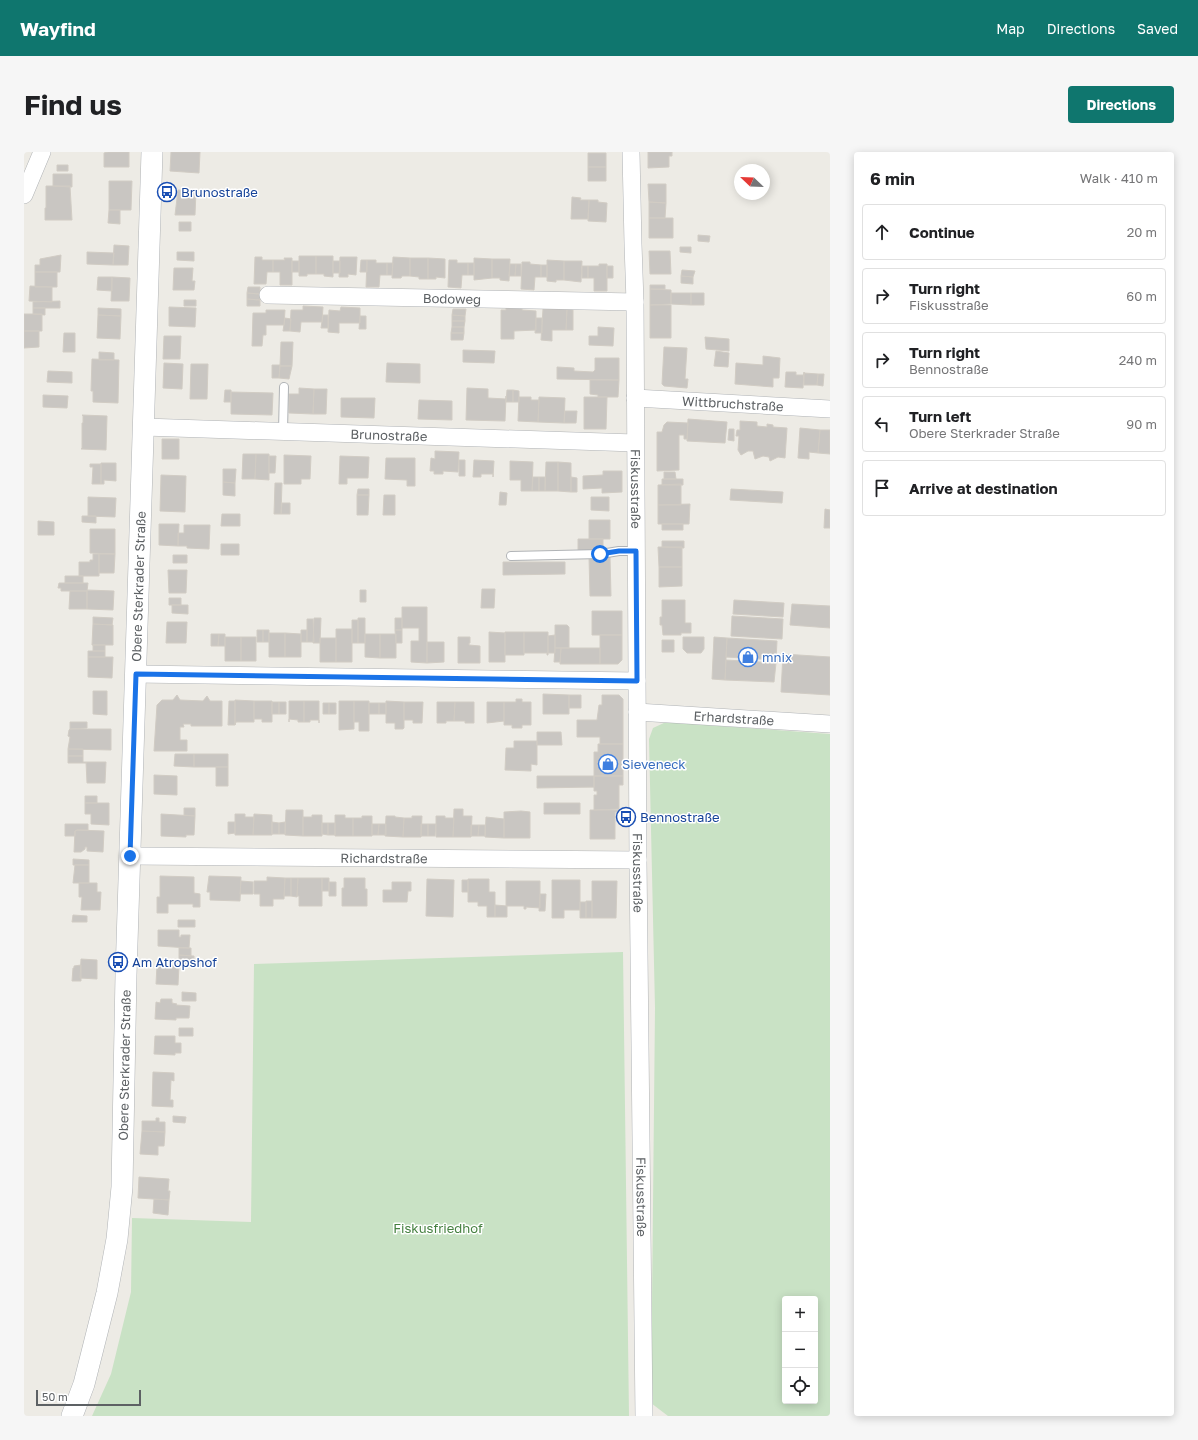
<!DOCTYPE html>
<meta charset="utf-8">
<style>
body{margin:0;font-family:"Golos Text",sans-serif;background:#f6f6f6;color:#202124}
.controls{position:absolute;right:12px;bottom:12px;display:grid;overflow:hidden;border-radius:4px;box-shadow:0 2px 10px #0003}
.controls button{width:36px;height:36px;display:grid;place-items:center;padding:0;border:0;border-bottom:1px solid #e0e0e0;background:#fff;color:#202124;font:20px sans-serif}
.compass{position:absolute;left:710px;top:12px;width:36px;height:36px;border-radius:50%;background:#fff;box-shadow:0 2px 10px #0003;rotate:293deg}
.scale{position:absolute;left:12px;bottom:10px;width:105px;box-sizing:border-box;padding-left:4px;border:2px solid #5d6164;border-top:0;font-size:11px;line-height:14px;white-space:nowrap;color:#5d6164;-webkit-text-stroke:3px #fff;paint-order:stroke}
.stop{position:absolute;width:12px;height:12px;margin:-9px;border:3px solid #1a73e8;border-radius:50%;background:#fff}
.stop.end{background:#1a73e8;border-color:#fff;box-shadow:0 1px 4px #0008}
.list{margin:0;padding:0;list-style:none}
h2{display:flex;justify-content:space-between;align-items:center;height:52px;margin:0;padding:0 16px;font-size:17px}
h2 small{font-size:13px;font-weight:400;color:#757577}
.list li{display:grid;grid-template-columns:26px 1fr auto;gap:12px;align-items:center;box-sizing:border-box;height:56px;margin:0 8px 8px;padding:0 8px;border:1px solid #e0e0e0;border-radius:4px}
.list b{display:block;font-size:15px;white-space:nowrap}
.list p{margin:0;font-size:13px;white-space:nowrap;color:#757577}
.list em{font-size:13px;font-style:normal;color:#757577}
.icon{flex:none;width:22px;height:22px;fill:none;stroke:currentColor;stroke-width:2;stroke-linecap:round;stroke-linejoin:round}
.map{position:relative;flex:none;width:806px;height:1264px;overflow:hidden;border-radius:4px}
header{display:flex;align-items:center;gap:24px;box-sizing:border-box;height:56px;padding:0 20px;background:#0f766e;color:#fff}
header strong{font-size:19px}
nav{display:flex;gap:22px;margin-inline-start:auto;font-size:14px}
.intro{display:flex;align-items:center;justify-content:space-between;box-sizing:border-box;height:96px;padding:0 24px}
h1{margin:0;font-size:28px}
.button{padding:10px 18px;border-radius:4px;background:#0f766e;color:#fff;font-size:14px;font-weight:700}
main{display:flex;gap:24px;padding:0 24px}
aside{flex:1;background:#fff;border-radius:4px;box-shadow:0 2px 10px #0003}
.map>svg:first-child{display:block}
.green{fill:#c9e2c5;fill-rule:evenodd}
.building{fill:#c9c6c2;stroke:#d1ccc4}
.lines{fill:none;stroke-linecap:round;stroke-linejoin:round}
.service-casing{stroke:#b0b3b6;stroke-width:10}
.minor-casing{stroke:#b0b3b6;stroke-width:18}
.tertiary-casing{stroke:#b0b3b6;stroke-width:22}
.service{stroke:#fff;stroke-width:8}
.minor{stroke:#fff;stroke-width:17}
.tertiary{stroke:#fff;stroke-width:21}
.route{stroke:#1a73e8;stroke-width:5}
.labels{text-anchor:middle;stroke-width:3;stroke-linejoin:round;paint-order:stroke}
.transit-label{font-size:13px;fill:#164399;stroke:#fff;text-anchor:start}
.street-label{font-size:13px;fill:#5d6164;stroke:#fff}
.shop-label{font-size:13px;fill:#366cbe;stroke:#fff;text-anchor:start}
.park-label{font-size:13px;fill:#458040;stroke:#fff}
</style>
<header>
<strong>Wayfind</strong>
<nav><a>Map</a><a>Directions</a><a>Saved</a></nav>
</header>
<div class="intro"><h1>Find us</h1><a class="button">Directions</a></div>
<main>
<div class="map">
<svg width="806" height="1264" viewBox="0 0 806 1264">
<rect width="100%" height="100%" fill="#edebe5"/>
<path class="green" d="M642,570L806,582V1264H644L627,1251L631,856L625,587L629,576ZM761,1147H791V1249H761Z
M599,800L605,1264H68L87,1222L107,1140L108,1066L227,1070L230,812Z"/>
<path class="building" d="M84,0H105V15H80V1Z
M147,0H176L175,21L146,19Z
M624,0H648V4H645V15L624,16Z
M564,1H582V15H564Z
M33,13H44V19H33Z
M564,15H582V29H564Z
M29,22H48V35L29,34Z
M85,29H108L107,58H85Z
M624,32H642V51L625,50Z
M22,34H46L48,68H21V56H22Z
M154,38L172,39L171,63H151Z
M548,45L557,46L556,48H565L564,67H547Z
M565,48H574V50L583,51L582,70L564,69Z
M625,50L642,51L641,66H625Z
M85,58H96V72L84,71Z
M625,66H649V86H625Z
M155,70H167V79H155Z
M674,83L686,84L685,90L674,89Z
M90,93L105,94L104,113H89Z
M656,95H667V101L656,100Z
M625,99H646L647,122H626Z
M63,100L90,101L89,113L63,112Z
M153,100H170V109L153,108Z
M37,103L36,120H11V113H16V107Z
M275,104H292V122H283V124H275Z
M292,104H309V125L300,124V122H292Z
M231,105H238V108H249V120H243L242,132H230Z
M316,105H333L332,123L324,122V125H315Z
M369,105L386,106V124H378L377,126H368Z
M260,106H268V133H256V120H249V108H261Z
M386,106H404V127H395V125L386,124Z
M404,106L421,107V126L412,125V127H404Z
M450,106L468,107V126L450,128Z
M468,107H486L485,129L476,128V126H468Z
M337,108H343V120H336Z
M343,108H352V111H363V123H356L355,135H342Z
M425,108H433V111H444V123H438L437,136L424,135Z
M523,108L540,109V128H532V130L523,129Z
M268,109H275V120H268Z
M309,109H316V121H309Z
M540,109H558L557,130L540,128Z
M498,110H506V112L517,113V125H511L510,138L497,137Z
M363,111H369L368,123H363Z
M444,111H450V123H444Z
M486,112H492L491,124H485Z
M492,112H497V124H491Z
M575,112H583V139H570V126H564V114H575Z
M517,113H523V125H517Z
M558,114H564V126H558Z
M583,114H589V126H583Z
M150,116H169L168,129H171L170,138H149Z
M658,118L671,119L669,125L657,124Z
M11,120H33V135H11Z
M657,124L669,125V132L657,131Z
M74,125H88V139L73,138Z
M88,125L106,126L105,149H87Z
M626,133H641V137H626Z
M6,134L28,135V150L5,149Z
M224,135H236V142L223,141Z
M626,137L647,138V152L626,153Z
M223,141L236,142V148L223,147Z
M647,141H667V153L647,152Z
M667,141H680V153H667Z
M223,147L236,148V154H223Z
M160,148H172V154H160Z
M36,149V156H9V150Z
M626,153H647V186H626Z
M279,154L299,155L298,170H277L276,180L266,179L267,158H279Z
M145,155L172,156L171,175L145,174Z
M317,155L336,156V171H315V181L304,180L305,158L316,159Z
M9,156H21V163L9,162Z
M74,156L97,157V164L74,163Z
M482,156H498V158L512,159V178L490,179V187H477V158H482Z
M429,157H442L441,164L428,163Z
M519,157H543L542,178H528V189L517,188Z
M543,157L549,158V178H542Z
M242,158H261L260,173H242V183H239L238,194H228L229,161H242Z
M0,162H18V179H0Z
M74,163L97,164L96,187L73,186Z
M299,163H304V176H297Z
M428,163L441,164V169H428Z
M336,164H342V177H335Z
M261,166L267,167L266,179H259Z
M512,166H518V181H511Z
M428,169H441L440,175H428Z
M428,175H440V181H427Z
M574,175L590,176L589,194L565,193V184H574Z
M0,179H15V195L0,196Z
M40,181H51V200H39Z
M427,181H440L439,188H427Z
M140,184H157L156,207H139Z
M681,185L705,187V199L682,197Z
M257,190H269L268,214H256Z
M640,195L663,196L661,227H664L663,236L640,234L638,232Z
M439,198L471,199L470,211L439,210Z
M692,199L705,201L704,215L690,214Z
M75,200L90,201V208H75Z
M739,204L756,206L755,226H749V235L711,232L712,211L739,213Z
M571,206H595V228L533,227V215L550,216V219L569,220L571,218Z
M68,207L95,208L94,251L69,250V239H67Z
M140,211L159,212L158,237L139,236Z
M363,211L396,212V231L362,230Z
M167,212H184L183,247H166Z
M248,213H256L255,226H248Z
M256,214H268L265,227L255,226Z
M24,219L48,220V231L23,230Z
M762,220H772V223H780V220L779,236L761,235Z
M780,221L794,222L793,233H780Z
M794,222H800L799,234L793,233Z
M566,228H595L594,245H574V243L566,242Z
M275,236L290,237L289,262L265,261V242H275Z
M443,236L464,237V246L482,247V244L481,269L442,268Z
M290,237H303L302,262H289Z
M201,238H207V250H200Z
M483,238H489V250H482Z
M489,238L495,239V250H489Z
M207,240L249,241L248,263L207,262Z
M19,243L44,244L43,256L19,255Z
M495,245H507V248H515L514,270L494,269Z
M515,245L541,246L540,271L514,270Z
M560,245H583L582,277H560Z
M317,246H351L350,266L317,265Z
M395,248L428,249V268L394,267Z
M541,259H553L552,271H540Z
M58,263L83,264L82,298L57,297L58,296V271H59V264Z
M664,267L703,270L701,291L663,289Z
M716,269L733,270V274L743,275V272L749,273V275L763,276L761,306L754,305L746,309L745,305L739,304L731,307L729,299H724L717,303L714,298L715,284H712L713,278H716Z
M643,270L664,271L663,287H660V283H655V318L633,319V280H638L640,273Z
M776,276L796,278L794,301L785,300V307L774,306Z
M705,277H710V289L704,288Z
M796,278H806V302L794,301Z
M138,287H155V307H138Z
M411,299L435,300L434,320L419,319V322H410V319H406L407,306L411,307Z
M219,302H232L231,327H218Z
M232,302H245V328L231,327Z
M260,303L287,304L286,327H277V332H260Z
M245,304H252L251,321H245Z
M316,304L345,305L344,326H323V332H315Z
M362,306H391V334H383V328L361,327Z
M435,308H441V324H435Z
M450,308L470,309L469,325V322H457V325H449Z
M486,309L509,310L508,339H497V328H486Z
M522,310H534V339H521Z
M534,310L547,311V340L534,339Z
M77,311H92V329L80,328V332H77Z
M66,312H77V332H68L69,315H66Z
M199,317H212L211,331L199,330Z
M579,319H598V340L578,341V336L559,337V324L579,323Z
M640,320H651L652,327H640Z
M137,323L162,324L161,360L136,359Z
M509,325H515V339H508Z
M515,325H521V339H515Z
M547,325L553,326V340H547Z
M638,327H659V333H638Z
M199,330L211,331V344L199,343Z
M251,331H258L257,362H250Z
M657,332V353H634V333Z
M334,337H345V343H333Z
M707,337L759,340L758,351L706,348Z
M476,340L483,341L482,353H475Z
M333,343H345L344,363H333Z
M360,343H371V363H359Z
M64,345L92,346L91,365L64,364Z
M567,345H585V359L567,358Z
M258,351H266V362H257Z
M666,352L665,372H634V353Z
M801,357L806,358V376H800Z
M198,362H216V374H197Z
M58,364H72V371L58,370Z
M565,368H586V387H565Z
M14,369L30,370V383H14Z
M135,372H155L154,394L135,393Z
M638,372H659V378H638Z
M160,373H186L185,397L163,396V394H154V381H160Z
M66,377H91V402L66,401Z
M554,387H579V399L554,400Z
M638,389H660V396L638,395Z
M197,392H215V403H197Z
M634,395H658V415H635Z
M69,402H75V424H55V410H66V408H69Z
M75,402H91L90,421H75Z
M149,403H163V411H149Z
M565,405H586L587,444H566Z
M479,410H541V422L479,423Z
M635,415H658V434L635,435Z
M144,418H163L162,441H145Z
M41,424H59V431H41Z
M35,431H64L63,439H37V436H34Z
M458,437H471L470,456H457Z
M63,438L90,439L89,458L63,457Z
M336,438H342V450H336Z
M46,439H63V457H45Z
M145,446H157V453H145Z
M638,448H661V471H667V481H657V483H639L638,473H636V465H638Z
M710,448L760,451L759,465L709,462Z
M768,452L806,454V476L766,473Z
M148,453H164V462L148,461Z
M378,455H403V511L387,510V489H395V476H378Z
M568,459H598V483H568Z
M708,464L759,467L758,487L707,484Z
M69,465L89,466L88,473L69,472Z
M290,466H297L296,491H289Z
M334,466H341V491H334Z
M371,466H378V478H371Z
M283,467H289L290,490H283Z
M328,468H334V491H328Z
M143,470H163L162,491H142Z
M69,472L89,473V493H68Z
M531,473H543L545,475V496H531Z
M312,477H328V510H312Z
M233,478H239V490H233Z
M239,478H245V490H239Z
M277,478H283V490H277Z
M371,478H378V491H372Z
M465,480L481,481V510H465Z
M500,480V503H481V480Z
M500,480H524V503H523V501H500Z
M245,481H261V505H245Z
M261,481L277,482V505H261Z
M187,482H195L194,494H187Z
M195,482H201V494H194Z
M341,482H356V506L341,505Z
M356,482H372V506H356Z
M531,483V501H524V484Z
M576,483H598V508L594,512H576Z
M201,485H217V509H201Z
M217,485H232V509H217Z
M434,485H446V491H445V493L456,494V511H434Z
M659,485H680V497L677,501H663L659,497Z
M690,485L703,486L701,528L688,527Z
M296,486H312V510H296Z
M703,486L753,489L752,508L702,505Z
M638,488H650V500H638Z
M403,490H420V510L403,511Z
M69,493H81V499H69Z
M531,496H537L536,510H530Z
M537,496H576V512H536Z
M64,499H81V505H64Z
M759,502L806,505V543L757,540Z
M64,505H89L88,526L64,525Z
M702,508L752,511L750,530L701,528Z
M69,539H83V563L69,562Z
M519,542L545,543V562H519Z
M153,543L156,548L179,549L183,544L186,549H198V574H167V572H159L160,575H156V588H163V599H130L133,553L138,548H149Z
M545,543H557V556H545Z
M578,543H595L599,547V592H576V585H553V568H573L575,553H578Z
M492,547H498V550H507V573H498V576H488V573H480V550H492Z
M211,548L230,549V570H212L211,573Z
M205,549H211V573H204Z
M230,549H248V570H238V567H230Z
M265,549H280V570H274V568L265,567V570Z
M280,549H295V571V568H286V570H280Z
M315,549H330V577L315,578Z
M330,549H345V579H335V570H330Z
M362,549L380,550V576L379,577H371V571H362Z
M248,550H255V562H248Z
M255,550H262V562H255Z
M380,550H399L398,571H389V568H380Z
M413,550H431L430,569H422V571H413Z
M431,550H450V571H441V569H430Z
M463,550H480V569L463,571Z
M299,551H305V562H299Z
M305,551H312V562H305Z
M345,551H355V562H345Z
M355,551H362V562H355Z
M46,570H63V576L46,577Z
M46,577H87V598L44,597L46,585L44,584L45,578Z
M513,580H537L538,593H513Z
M490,589H513V613L507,612V619L481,618L482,596H490Z
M574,592H599V624H570V600H574Z
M44,597H59V604H44Z
M151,602H170V615L150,614Z
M170,602H204V615H170Z
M44,604H59V610H62V611H44Z
M62,610H82L81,631H63Z
M204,615V634H192V615Z
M130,623L153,624V643L130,642Z
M513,624H570V635L513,636Z
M570,624H599V633H595V657L570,658V643H573V639H570Z
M61,644H73V651H61Z
M61,651H85V673L67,672V662H61Z
M520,651H556V662H520Z
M160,656H171V664L160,663Z
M430,657H439V664H448L447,685H429Z
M262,658H279V684L261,683Z
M566,658H595V660H591V687H566Z
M497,659L506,660V686H480V660Z
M137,662L171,664L170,683H162V685L137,684Z
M211,662H221V665H230L229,683H211Z
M230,662L248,663V683H229Z
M288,663H298V684H279V665H288Z
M311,663H321V666H329V684H311Z
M338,664H348V684H329V666H338Z
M362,664H371V665L380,666L379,685L361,684Z
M388,664H398L397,685H379L380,666H388Z
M412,664H421V666H430L429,685H412Z
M462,665L480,667V686L461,685Z
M204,670H211V681L204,682Z
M248,670L255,671V682H248Z
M261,670V682H255V671Z
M298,671H304V683L298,682Z
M304,671H311V683H304Z
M41,672H64V678H53L51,679V684H41Z
M348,672H355L354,683H348Z
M355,672H362V683H354Z
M397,672H404V684H397Z
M404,672H412L411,684H404Z
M447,673H455L454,684H447Z
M455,673H461V684H454Z
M53,678L80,679L79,700L63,699V695H61V697L57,700H50L51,679Z
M49,707L65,708V713H49Z
M51,713H65V731H49Z
M136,724L170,725V741L176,742V755H169V752H144V761H133V745H136Z
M185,724L217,725L216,749L186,748V740H183Z
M243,725L261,726L260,747H249V754H236V742H230V729H243Z
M261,726H267V744H260Z
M267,726H274L273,745L267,744Z
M274,726H298V754H275V744H273Z
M298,726H305V739H298Z
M320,726H341V737H343V754H318V736H320Z
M403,727L430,728L429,765L402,764Z
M444,727H465V740H471V765H463V754H454V750H444Z
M438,728H444V740H438Z
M528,728H556V758H540V766H528Z
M217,729L229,730V742H216Z
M482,729H516V756L502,755V757H500V754H482Z
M568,729H593L592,766H568Z
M305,730H312V744H305Z
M368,730H387V739H384L383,750H359V738H368Z
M55,731H73V740H77L76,758H57L58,745H55Z
M516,742H522L521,759H515Z
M562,749H568V766H562Z
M556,750H562V766H556Z
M471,753L483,754V765H471Z
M49,763L63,764V770H48Z
M154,768H171V775H154Z
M134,778H155V785H157V783H166L165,796L134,794Z
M155,796H167V804L155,803Z
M155,803L170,804V812L155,811Z
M57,807L73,808V827L56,826Z
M57,813V829H48L49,816H50V814Z
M133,813L155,814L154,833L132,832Z
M158,840L172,841V849H158Z
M137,847H148V851L153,852L152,853L166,854L165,866H152V868L131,867L132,850L136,851Z
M155,876H169V884H155Z
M131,884H151V891H157V901H151V903L130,902Z
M129,920L150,921V929L147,928L146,948H149V955L128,954Z
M149,964L162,965L161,971L149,970Z
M132,966H135V970H141V980L118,979V969H132Z
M118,979L141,980L140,994H134V1003L116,1002Z
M115,1025L145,1027L144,1039H146L145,1048L114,1046Z
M130,1047L145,1048L144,1063L129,1061Z"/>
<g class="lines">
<g class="service-casing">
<path id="service" d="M259,279L260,235
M487,404L577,402L595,399H612"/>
</g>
<g class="minor-casing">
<g id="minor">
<path id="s1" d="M607,0L609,92L611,150L614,708L620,1264"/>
<path d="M0,43L18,0"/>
<path id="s2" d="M244,143L611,150"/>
<path id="s3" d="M611,246L806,257"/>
<path id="s4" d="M120,275L611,291"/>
<path d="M112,522L613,529"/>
<path id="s5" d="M613,560L806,572"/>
<path id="s6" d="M107,704L614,708"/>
</g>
</g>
<g class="tertiary-casing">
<g id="tertiary">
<path id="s7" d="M48,1264L60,1232L83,1141L93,1087L98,1035L102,823L128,0"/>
</g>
</g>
<use href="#service" class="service"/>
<use href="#minor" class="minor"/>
<use href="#tertiary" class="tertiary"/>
</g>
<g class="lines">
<path class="route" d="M106,704L112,522L613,529L612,399H595L576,402"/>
</g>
<defs>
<g id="bus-ring" transform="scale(1)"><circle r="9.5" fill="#fff" stroke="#1a4fb4" stroke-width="1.5"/><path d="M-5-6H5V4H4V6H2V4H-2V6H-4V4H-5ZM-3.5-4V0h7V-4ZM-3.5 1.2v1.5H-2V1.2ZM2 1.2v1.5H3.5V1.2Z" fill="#1a4fb4"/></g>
<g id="shop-ring" transform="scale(1)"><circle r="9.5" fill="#fff" stroke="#3f7fe0" stroke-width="1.5"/><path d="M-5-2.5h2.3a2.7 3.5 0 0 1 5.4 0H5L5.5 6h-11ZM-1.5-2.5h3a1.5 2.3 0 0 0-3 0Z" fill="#3f7fe0"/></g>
</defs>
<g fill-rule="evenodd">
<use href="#bus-ring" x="143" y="40"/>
<use href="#shop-ring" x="724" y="505"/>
<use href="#shop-ring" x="584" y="612"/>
<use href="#bus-ring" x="602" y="665"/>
<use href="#bus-ring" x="94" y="810"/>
</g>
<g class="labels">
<g class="transit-label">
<text x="157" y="45">Brunostraße</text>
<text x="616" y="670">Bennostraße</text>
<text x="108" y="815">Am Atropshof</text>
</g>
<g class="street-label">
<text dy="5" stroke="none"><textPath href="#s2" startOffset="184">Bodoweg</textPath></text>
<text dy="5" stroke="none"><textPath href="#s3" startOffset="98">Wittbruchstraße</textPath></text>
<text dy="5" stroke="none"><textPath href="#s4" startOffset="245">Brunostraße</textPath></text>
<text dy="5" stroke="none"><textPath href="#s1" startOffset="337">Fiskusstraße</textPath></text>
<text dy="5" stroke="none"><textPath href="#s7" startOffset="836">Obere Sterkrader Straße</textPath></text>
<text dy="5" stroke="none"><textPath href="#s5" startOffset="97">Erhardstraße</textPath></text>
<text dy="5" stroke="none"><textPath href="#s6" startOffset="253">Richardstraße</textPath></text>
<text dy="5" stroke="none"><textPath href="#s1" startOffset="721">Fiskusstraße</textPath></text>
<text dy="5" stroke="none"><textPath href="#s7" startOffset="357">Obere Sterkrader Straße</textPath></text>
<text dy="5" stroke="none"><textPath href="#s1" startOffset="1045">Fiskusstraße</textPath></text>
</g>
<g class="shop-label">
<text x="738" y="510">mnix</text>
<text x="598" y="617">Sieveneck</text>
</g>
<g class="park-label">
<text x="414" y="1081">Fiskusfriedhof</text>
</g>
</g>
</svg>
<div class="controls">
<button>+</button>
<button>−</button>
<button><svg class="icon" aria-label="locate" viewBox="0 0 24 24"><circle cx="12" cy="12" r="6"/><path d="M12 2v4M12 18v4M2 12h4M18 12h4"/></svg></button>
</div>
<svg class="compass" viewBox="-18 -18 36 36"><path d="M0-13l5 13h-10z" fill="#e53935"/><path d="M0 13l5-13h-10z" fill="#757577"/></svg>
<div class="scale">50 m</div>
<div class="stop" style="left:576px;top:402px"></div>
<div class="stop end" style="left:106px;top:704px"></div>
</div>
<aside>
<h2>6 min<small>Walk · 410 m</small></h2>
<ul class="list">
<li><svg class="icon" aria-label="ahead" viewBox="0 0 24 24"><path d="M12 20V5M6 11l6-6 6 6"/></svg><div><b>Continue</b></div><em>20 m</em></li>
<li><svg class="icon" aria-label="right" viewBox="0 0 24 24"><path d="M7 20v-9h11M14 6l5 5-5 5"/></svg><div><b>Turn right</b><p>Fiskusstraße</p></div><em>60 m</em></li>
<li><svg class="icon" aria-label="right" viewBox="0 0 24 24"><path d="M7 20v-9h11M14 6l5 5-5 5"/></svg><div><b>Turn right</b><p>Bennostraße</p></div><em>240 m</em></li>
<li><svg class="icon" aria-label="left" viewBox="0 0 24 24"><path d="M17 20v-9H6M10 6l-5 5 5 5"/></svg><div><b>Turn left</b><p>Obere Sterkrader Straße</p></div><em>90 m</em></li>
<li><svg class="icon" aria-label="arrive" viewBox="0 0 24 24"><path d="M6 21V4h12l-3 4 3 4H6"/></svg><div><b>Arrive at destination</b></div></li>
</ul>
</aside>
</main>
